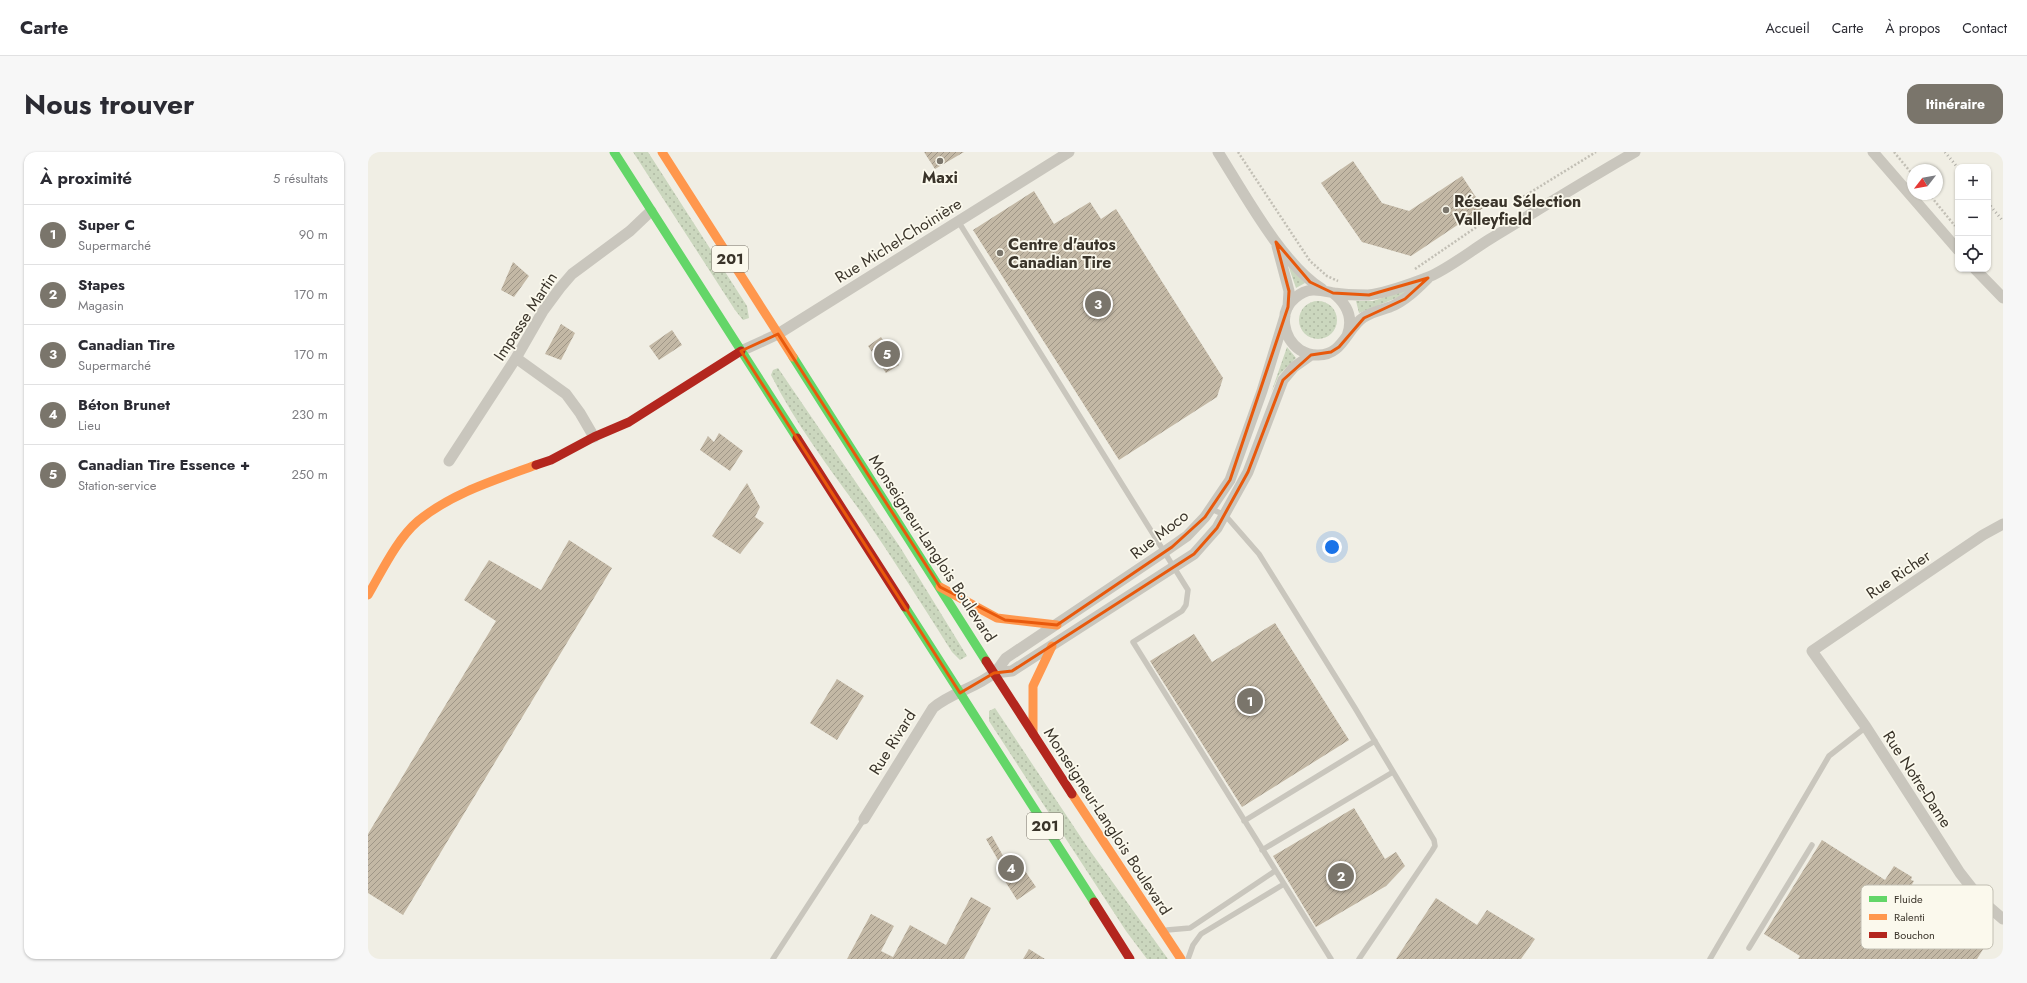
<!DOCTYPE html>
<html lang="fr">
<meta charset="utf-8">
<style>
body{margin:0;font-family:Jost,sans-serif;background:#f7f7f7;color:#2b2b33}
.controls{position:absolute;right:12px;top:12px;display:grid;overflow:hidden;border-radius:8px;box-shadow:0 1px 3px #0004}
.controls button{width:36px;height:36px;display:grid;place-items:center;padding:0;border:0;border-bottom:1px solid #e1e1e2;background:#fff;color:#2b2b33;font:20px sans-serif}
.compass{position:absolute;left:1539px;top:12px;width:36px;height:36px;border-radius:50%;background:#fff;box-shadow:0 1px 3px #0004;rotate:239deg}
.you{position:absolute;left:964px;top:395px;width:14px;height:14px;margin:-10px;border:3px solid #fff;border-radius:50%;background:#1a73e8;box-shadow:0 0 0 6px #1a73e833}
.badge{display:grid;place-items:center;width:26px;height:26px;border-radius:50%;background:#7a756b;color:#fff;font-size:13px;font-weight:700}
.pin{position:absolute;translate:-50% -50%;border:2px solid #fff;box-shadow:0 1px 4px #0006}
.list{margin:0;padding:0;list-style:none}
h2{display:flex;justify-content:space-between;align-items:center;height:52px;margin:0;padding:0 16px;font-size:17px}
h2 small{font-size:13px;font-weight:400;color:#7c7c81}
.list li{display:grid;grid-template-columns:26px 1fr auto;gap:12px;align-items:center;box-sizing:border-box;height:60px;padding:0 16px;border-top:1px solid #e1e1e2}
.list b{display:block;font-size:15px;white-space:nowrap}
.list p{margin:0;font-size:13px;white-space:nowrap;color:#7c7c81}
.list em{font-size:13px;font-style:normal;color:#7c7c81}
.icon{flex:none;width:22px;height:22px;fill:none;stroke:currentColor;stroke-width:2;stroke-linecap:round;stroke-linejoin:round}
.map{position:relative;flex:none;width:1635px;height:807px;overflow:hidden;border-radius:12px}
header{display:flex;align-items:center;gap:24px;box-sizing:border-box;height:56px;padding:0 20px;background:#fff;border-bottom:1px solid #e1e1e2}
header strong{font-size:19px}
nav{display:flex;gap:22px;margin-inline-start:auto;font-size:14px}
.intro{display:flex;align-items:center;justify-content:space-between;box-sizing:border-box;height:96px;padding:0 24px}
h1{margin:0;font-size:28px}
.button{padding:10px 18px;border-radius:12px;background:#7a756b;color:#fff;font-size:14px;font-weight:700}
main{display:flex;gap:24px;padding:0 24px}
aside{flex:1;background:#fff;border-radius:12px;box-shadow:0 1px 3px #0004}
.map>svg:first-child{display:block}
.grass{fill:url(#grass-dots)}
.building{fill:url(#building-hatch)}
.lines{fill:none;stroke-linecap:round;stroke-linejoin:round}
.path{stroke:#c2bfb5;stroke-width:2.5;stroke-dasharray:2 2;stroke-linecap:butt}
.lane{stroke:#c9c6bd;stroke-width:5.5}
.street{stroke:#c9c6bd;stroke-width:11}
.fast{stroke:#63d668;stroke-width:9}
.slow{stroke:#ff974d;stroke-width:9}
.jam{stroke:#b3261e;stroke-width:9}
.rail{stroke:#b0aea7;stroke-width:3;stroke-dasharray:1 3;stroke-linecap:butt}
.marked{fill:none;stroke:#e8590c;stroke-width:3;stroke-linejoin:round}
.poi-dot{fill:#7a756b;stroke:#fbf9ed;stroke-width:1.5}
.labels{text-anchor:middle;stroke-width:3.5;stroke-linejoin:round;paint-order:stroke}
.shield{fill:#fbf9ed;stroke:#746f64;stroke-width:1}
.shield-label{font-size:15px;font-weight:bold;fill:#3a342a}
.poi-label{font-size:16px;font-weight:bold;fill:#3a342a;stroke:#fbf9ed;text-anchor:start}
.street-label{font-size:16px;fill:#3a342a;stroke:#fbf9ed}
.key{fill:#fbf9ed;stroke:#c1beb2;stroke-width:1}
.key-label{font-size:11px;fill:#3a342a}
</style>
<header>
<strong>Carte</strong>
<nav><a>Accueil</a><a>Carte</a><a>À propos</a><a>Contact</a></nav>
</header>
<div class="intro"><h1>Nous trouver</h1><a class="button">Itinéraire</a></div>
<main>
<aside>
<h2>À proximité<small>5 résultats</small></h2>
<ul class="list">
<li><span class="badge">1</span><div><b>Super C</b><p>Supermarché</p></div><em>90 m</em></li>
<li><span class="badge">2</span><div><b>Stapes</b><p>Magasin</p></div><em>170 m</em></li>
<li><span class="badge">3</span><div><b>Canadian Tire</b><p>Supermarché</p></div><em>170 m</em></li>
<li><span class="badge">4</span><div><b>Béton Brunet</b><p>Lieu</p></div><em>230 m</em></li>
<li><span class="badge">5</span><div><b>Canadian Tire Essence +</b><p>Station-service</p></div><em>250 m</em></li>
</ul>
</aside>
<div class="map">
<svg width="1635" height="807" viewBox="0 0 1635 807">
<defs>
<pattern id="grass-dots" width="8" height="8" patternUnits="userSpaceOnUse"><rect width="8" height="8" fill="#cbd7be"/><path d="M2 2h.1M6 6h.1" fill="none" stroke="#afb9a3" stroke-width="1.8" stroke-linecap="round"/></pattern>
<pattern id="building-hatch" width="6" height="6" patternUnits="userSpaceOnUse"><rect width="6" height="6" fill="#c3b8a5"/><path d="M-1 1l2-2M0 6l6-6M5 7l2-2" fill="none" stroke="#9f9687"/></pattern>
</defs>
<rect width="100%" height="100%" fill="#f0eee4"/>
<path class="grass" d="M265,0H280L379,154L381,166L375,168L367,158Z
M920,113L937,131L928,136Z
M1044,136L1031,145L991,161L988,149H1005Z
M931 168a19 19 0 1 1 38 0a19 19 0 1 1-38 0Z
M919,195L928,206L911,223L903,241Z
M410,216L532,395L599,504L592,508L584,500C555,454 526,408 495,363C463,318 428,273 403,223L405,218Z
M627,556L720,696L800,807H779L758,779L621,569V559Z"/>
<path class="building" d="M556,0H596L567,17Z
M985,9L1014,51L1041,59L1094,24L1115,56L1043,104L994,90L953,31Z
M666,39L686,72L722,50L733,67L748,57L855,226L849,245L751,308L605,78Z
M145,110L161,124L146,145L133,138Z
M193,172L207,181L193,208L177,202Z
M304,178L314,193L291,208L281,194Z
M513,185L531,213L518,221L500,194Z
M351,281L375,299L362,319L332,298L340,284L346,290Z
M379,331L392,355L387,365L396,371L372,402L344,384Z
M201,388L244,416L35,763L0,741V682L128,469L96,448L121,408L173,438Z
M907,471L981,588L874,655L782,509L826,482L844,510Z
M469,527L496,544L469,588L442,571Z
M986,656L1017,707L1028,700L1037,714L1018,734L948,775L905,704Z
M624,684L639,711L648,706L668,735L649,748L630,718L634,715L618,687Z
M1454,688L1517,728L1526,714L1544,725L1543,728L1546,729L1538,742L1552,751L1557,747L1565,759L1570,756L1575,763L1585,757L1598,775L1597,778L1619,791L1609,807H1430L1432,804L1396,782Z
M603,745L623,756L596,807H479L503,762L526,774L513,799L525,805L542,773L578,793Z
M1068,746L1109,773L1119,758L1167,787L1153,807H1028Z
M661,797L677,807H655Z"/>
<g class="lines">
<path class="path" d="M870,0L942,109L959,124L970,129
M1526,0L1545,23
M1561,42L1587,74
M1145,51L1228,0
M1047,117L1126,63"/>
<path class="lane" d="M590,69L820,438L818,453L814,459L765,490L963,807
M843,357L857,363L891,402L987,556L1066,688L1067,694L1064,699L991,807
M876,669L1007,589
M894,698L1025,620
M799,778L822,776L907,719
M1381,796L1444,693
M405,807L496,667
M820,807L825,793L833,782L916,732
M1342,807L1461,604L1498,575"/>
<path class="street" d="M850,0C876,41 914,112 954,137
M1505,0L1590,98
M909,94L921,139L920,155
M1607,117L1635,146
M1060,126C1048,138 1037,149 1022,155C1013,158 1004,160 996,165C978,177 975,204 949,203C943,203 937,201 932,198C915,186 910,160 927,146C940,134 952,138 966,141C977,143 989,143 1000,143C1019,141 1039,133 1058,126C1076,120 1104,98 1122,87C1170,58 1218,28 1267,0
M965,141C979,152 986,166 979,184
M373,199L410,182L701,0
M148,206L198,242L212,261L226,285
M81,309L148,206L175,159L192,136L204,122L262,79L283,59
M1635,372L1615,383L1444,499L1498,575L1592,721L1614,749L1635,767
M626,521L644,519L826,402L849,376L880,320L915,228L926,215L943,203
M496,667L565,556C582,541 608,536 626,521C631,517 634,511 638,506L796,400L819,384L837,365L862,328L894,239L917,164"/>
<path class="fast" d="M246,0L429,286
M425,205L618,509
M537,455L726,750"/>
<path class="slow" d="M294,0L425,205
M572,435L629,466L689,473
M0,443C14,419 29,387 50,369C84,341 127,328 168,313
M665,582V534L684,494
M704,642L813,807"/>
<path class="jam" d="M429,286L537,455
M168,313L183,308L226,285L261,270L373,199
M618,509L704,642
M726,750L762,807"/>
<path class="rail" d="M1577,0L1590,16
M1620,51L1635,69"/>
</g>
<path class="marked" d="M908,90L942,130L965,141L1001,143L1060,126L1037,147L996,166L971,195L963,200L943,203L915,228L880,320L849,376L826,402L644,519L626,521L592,541L373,199L410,182L572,435L637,468L689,473L804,395L837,365L862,328L920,155L921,139Z"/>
<g class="poi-dot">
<circle cx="572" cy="9" r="4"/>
<circle cx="1078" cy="58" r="4"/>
<circle cx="632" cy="101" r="4"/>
</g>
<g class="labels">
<g class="shield">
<rect x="344" y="94" width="36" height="26" rx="3"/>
<rect x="659" y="661" width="36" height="26" rx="3"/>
</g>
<g class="shield-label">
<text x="362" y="112">201</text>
<text x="677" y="679">201</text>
</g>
<g class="poi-label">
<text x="572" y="31" text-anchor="middle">Maxi</text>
<text x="1086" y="55">Réseau Sélection<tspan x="1086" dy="18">Valleyfield</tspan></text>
<text x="640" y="98">Centre d'autos<tspan x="640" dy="18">Canadian Tire</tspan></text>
</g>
<g class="street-label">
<text transform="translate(530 88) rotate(-32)" y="6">Rue Michel-Choinière</text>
<text transform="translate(157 164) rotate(-57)" y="6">Impasse Martin</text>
<text transform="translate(791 382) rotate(-38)" y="6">Rue Moco</text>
<text transform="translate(565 396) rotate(57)" y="6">Monseigneur-Langlois Boulevard</text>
<text transform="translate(1530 422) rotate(-34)" y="6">Rue Richer</text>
<text transform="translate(524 590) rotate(-58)" y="6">Rue Rivard</text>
<text transform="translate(1550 627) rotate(57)" y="6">Rue Notre-Dame</text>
<text transform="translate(740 669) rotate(57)" y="6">Monseigneur-Langlois Boulevard</text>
</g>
</g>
<rect x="1493" y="733" width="132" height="64" rx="6" class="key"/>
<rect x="1501" y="744" width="18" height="6" fill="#63d668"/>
<rect x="1501" y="762" width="18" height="6" fill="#ff974d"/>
<rect x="1501" y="780" width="18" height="6" fill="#b3261e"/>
<g class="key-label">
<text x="1526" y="751">Fluide</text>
<text x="1526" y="769">Ralenti</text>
<text x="1526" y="787">Bouchon</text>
</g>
</svg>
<div class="controls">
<button>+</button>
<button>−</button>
<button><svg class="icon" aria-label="locate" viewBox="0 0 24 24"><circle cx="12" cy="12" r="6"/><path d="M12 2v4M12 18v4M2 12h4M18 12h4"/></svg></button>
</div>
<svg class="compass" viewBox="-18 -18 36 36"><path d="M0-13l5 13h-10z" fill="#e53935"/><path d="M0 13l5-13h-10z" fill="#7c7c81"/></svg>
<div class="you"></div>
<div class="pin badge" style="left:882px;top:549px">1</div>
<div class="pin badge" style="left:973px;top:724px">2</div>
<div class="pin badge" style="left:730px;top:152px">3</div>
<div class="pin badge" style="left:643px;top:716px">4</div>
<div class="pin badge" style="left:519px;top:202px">5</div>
</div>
</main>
